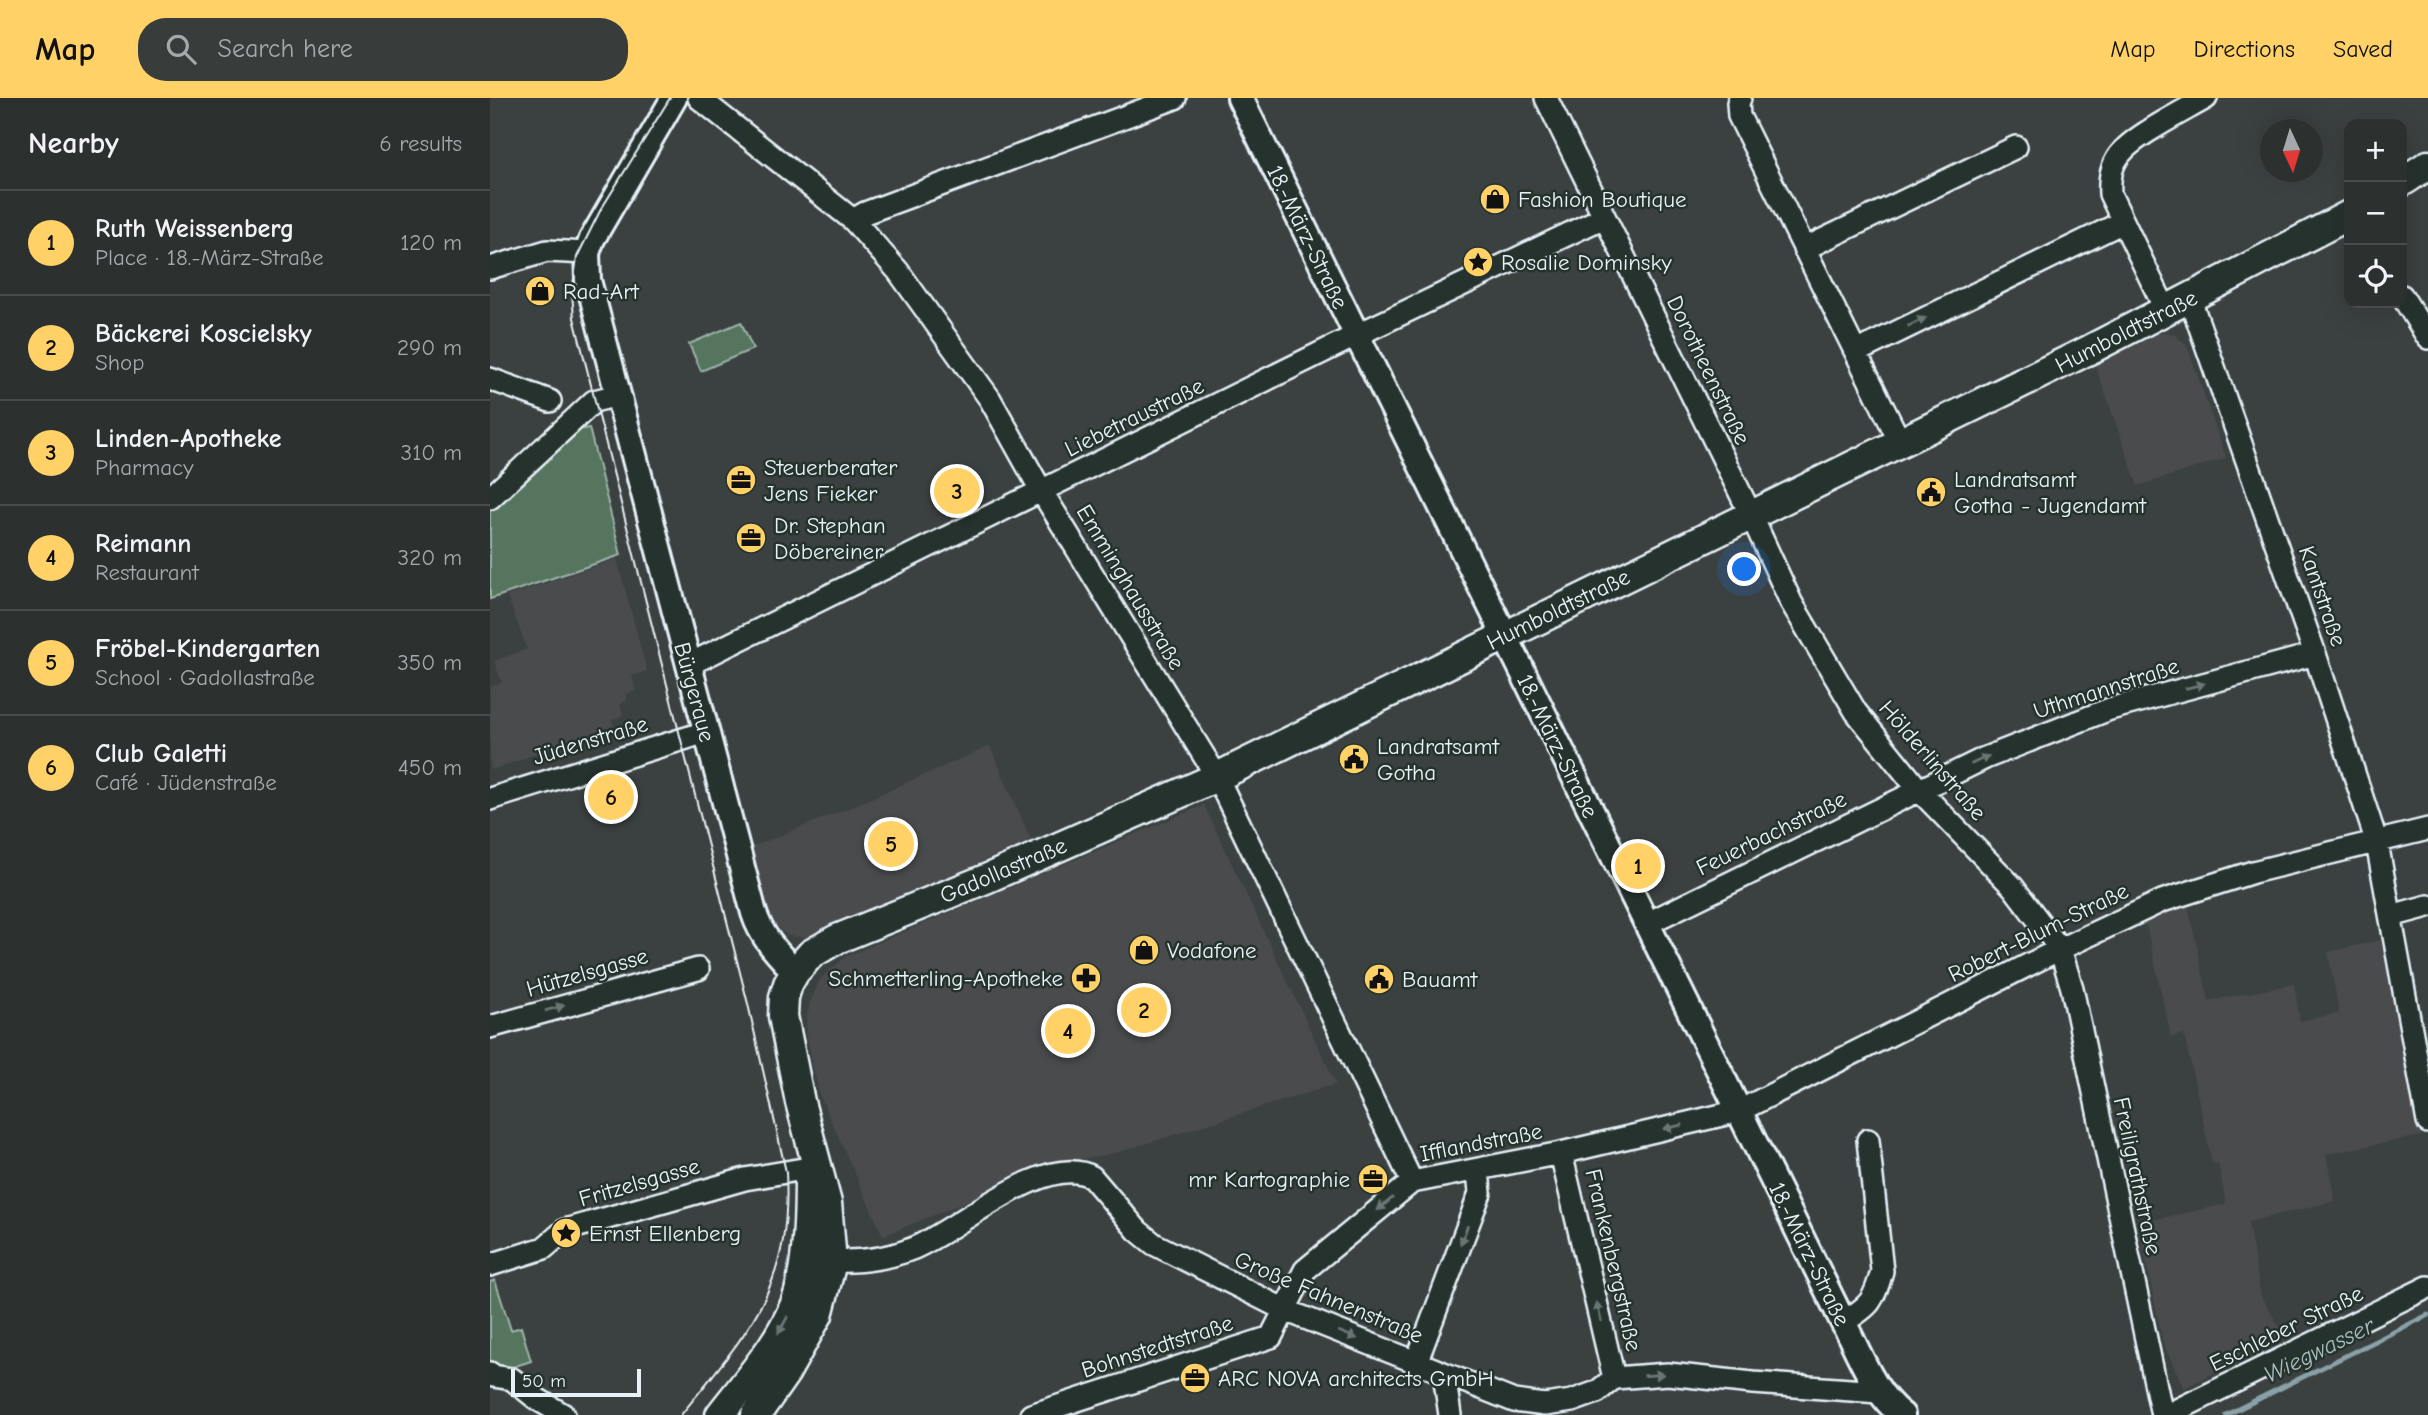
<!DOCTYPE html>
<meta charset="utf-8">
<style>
body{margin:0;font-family:"Comic Neue",sans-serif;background:#383d3c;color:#f1f3f6}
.controls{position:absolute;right:21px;top:21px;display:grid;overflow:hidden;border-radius:14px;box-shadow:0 7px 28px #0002}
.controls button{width:63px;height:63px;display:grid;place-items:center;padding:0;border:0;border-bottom:2px solid #484c4c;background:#2c3130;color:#f1f3f6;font:35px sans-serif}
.compass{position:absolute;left:1770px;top:21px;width:63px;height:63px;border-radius:50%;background:#2c3130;box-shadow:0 7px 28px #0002;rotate:176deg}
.scale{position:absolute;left:21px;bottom:18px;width:130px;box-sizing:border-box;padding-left:7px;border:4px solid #e8f1f8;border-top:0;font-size:19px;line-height:24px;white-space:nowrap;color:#e8f1f8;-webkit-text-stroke:5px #26332d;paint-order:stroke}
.you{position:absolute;left:1255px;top:472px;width:24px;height:24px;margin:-18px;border:5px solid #fff;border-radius:50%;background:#1a73e8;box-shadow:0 0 0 10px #1a73e833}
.badge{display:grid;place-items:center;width:46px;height:46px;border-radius:50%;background:#ffd166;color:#111;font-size:23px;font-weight:700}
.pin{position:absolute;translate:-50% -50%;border:4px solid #fff;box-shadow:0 2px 7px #0006}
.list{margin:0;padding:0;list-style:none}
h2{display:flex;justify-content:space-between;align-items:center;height:91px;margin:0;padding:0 28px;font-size:30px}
h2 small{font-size:23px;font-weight:400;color:#a6a9ab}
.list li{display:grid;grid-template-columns:46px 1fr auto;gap:21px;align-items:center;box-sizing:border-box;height:105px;padding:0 28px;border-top:2px solid #484c4c}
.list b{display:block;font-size:26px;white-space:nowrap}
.list p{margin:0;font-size:23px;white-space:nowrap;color:#a6a9ab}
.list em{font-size:23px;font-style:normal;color:#a6a9ab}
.icon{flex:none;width:38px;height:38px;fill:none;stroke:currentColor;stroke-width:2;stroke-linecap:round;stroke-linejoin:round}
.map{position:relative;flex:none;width:1938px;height:1317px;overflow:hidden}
header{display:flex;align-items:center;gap:42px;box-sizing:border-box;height:98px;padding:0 35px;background:#ffd166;color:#111}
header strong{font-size:33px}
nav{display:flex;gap:38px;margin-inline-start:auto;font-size:24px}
.search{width:490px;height:63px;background:#383d3c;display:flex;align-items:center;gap:18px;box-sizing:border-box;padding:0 24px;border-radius:28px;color:#a6a9ab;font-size:26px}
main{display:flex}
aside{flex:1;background:#2c3130}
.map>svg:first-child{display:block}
.built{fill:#494b4d}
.green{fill:#55755e;stroke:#9eb3ab;stroke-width:2}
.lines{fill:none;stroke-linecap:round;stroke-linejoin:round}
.stream{stroke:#8aa1a8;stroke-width:5}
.minor-casing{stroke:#e8f1f8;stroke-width:26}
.tertiary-casing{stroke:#e8f1f8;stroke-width:30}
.secondary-casing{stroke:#e8f1f8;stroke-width:33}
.minor{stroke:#26332d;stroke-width:21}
.tertiary{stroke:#26332d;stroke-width:24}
.secondary{stroke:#26332d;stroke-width:28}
.tram{stroke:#e8f1f8;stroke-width:2}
.oneway{fill:#6a7674}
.labels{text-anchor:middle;stroke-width:5;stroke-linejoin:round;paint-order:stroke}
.poi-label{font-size:23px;fill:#e8f1f8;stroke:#26332d;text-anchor:start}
.street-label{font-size:23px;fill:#e8f1f8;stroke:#26332d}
.water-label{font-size:24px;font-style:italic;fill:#a9bcc2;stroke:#26332d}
</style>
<header>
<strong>Map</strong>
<div class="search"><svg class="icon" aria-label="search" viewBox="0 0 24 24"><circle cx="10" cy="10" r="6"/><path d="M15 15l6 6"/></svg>Search here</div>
<nav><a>Map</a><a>Directions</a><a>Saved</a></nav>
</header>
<main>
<aside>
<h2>Nearby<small>6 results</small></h2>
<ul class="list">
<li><span class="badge">1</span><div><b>Ruth Weissenberg</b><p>Place · 18.-März-Straße</p></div><em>120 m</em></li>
<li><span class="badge">2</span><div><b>Bäckerei Koscielsky</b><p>Shop</p></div><em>290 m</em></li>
<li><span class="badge">3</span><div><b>Linden-Apotheke</b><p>Pharmacy</p></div><em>310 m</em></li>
<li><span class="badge">4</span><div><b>Reimann</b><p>Restaurant</p></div><em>320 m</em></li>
<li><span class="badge">5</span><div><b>Fröbel-Kindergarten</b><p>School · Gadollastraße</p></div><em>350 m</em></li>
<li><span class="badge">6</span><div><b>Club Galetti</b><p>Café · Jüdenstraße</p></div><em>450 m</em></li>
</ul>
</aside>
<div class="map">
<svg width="1938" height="1317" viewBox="0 0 1938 1317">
<rect width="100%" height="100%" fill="#3b4140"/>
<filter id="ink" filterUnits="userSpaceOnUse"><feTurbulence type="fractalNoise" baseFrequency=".0143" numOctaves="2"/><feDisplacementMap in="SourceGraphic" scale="14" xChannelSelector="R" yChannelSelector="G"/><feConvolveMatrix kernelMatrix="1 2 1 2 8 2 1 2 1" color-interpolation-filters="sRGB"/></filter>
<g filter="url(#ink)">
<path class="built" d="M1676,234L1684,236L1697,247L1736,360L1648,388L1605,267L1667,236Z
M127,461L157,573L142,578L146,593L136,596L137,603L130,606L133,617L122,622L124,628L2,672L0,668V589L12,584L4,563L37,551L17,498Z
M500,648L541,742L320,840L297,838L286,828L274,804L259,750L361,709Z
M714,707L846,986L626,1055L570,1065L393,1138L329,996L317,939L316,921L320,905L330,881L355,859Z
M1698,808L1719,903L1804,886L1810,923L1849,915L1838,854L1890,842L1908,919L1931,1038L1836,1056L1845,1103L1758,1124L1771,1199L1797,1240L1694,1290L1673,1245L1648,1125L1736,1106L1728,1065H1722L1694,936L1681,939L1655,822Z"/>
<path class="green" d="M251,224L263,251L211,273L199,246Z
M99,330L131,457L0,501V410L88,332Z
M5,1182L21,1232L31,1229L41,1263L10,1273H0V1184Z"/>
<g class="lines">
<path class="stream" d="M1736,1317L1938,1217"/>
<g class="minor-casing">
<path id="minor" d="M209,0L363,122L408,173L500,301L552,394L727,679L922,1084
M1056,0L1261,417L1301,504L1366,614L1429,692L1523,789L1570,851L1582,890L1672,1317
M1250,0L1248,5L1249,18L1410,344
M363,122L375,115L685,0
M1314,151L1526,49
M0,170L57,153L97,155
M1912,198L1938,240
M1700,201L1825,556L1887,745L1938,1024
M1676,213L1620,96C1619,80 1621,66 1632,54C1646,37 1694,13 1716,0
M1366,254L1633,124
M0,281L60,303
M0,400L104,303L128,297
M198,567L867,237L1114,119
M0,701L216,634
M1901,818L1938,808
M1156,826L1495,660L1620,611L1825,556
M0,929L208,871
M1071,1055L1124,1280
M329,1163C362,1164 393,1163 424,1150C468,1132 555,1053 602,1079L648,1133L664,1146L795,1212L1024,1303L1055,1307L1082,1303L1107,1294L1124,1280L1178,1276L1263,1285L1389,1294
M0,1167L54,1150L75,1132L255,1081L319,1070
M1353,1224C1380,1208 1384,1203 1392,1173L1378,1042
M926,1265L990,1095L988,1072
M0,1275L3,1278L22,1281L47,1301L74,1317
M954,1276L960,1317
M541,1317L781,1239L815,1172L922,1084L1071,1055L1249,1013L1570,851L1672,803L1763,774L1938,731
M1677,1317L1938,1189"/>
</g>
<g class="tertiary-casing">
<path id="tertiary" d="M184,0L102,141L97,155L98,182L264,815C272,840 288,856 305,874
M750,0L1353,1224C1370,1256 1383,1295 1412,1317"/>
</g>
<g class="secondary-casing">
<path id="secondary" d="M1912,84L1938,67
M230,1317C257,1282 297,1237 309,1194C318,1157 319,1118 319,1080
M266,1317L296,1274L328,1217L342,1164L337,1105L310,1004L293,918L294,899L298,886L305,874L321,856L347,841L498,780L727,679L1601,251L1859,117"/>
</g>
<use href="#minor" class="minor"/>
<use href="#tertiary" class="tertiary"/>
<use href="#secondary" class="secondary"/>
<path class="tram" d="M180,0L110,113L87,159L82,194L84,220L258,906L296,1074C302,1190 259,1232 191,1317"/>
</g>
<defs><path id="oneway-solid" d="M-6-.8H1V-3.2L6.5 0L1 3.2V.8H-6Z" transform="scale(1.75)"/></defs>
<g class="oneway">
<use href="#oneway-solid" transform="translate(1427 224) rotate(-26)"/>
<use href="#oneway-solid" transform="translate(1705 588) rotate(-15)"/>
<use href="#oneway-solid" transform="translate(1490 662) rotate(-25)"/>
<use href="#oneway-solid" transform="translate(65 910) rotate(-16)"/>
<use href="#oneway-solid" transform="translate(1183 1029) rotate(167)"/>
<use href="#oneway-solid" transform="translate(895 1106) rotate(141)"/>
<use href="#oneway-solid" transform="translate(974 1137) rotate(111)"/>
<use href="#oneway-solid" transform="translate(1109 1214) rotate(-103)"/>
<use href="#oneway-solid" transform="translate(293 1227) rotate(119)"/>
<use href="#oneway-solid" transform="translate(858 1237) rotate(22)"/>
<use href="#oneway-solid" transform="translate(1164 1277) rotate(-4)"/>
</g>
</g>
<defs>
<g id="shop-disc" transform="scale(1.575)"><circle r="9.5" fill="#ffd166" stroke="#26332d"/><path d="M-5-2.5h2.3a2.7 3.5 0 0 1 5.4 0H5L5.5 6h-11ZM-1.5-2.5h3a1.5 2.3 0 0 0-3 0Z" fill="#111"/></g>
<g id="sight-disc" transform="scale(1.575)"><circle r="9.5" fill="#ffd166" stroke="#26332d"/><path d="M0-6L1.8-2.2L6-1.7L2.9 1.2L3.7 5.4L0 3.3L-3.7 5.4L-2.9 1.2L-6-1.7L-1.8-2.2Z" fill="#111"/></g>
<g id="office-disc" transform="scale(1.575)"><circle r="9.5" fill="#ffd166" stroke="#26332d"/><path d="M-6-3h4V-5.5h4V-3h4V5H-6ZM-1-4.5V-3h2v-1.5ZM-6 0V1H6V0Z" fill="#111"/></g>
<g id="civic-disc" transform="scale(1.575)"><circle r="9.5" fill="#ffd166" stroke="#26332d"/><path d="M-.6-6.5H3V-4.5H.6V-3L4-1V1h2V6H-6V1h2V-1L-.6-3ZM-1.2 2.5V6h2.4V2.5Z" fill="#111"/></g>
<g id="pharmacy-disc" transform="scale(1.575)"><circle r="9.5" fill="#ffd166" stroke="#26332d"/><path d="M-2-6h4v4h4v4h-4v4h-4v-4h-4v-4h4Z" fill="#111"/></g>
</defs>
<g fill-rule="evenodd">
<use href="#shop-disc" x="1005" y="101"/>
<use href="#sight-disc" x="988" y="164"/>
<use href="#shop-disc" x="50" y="193"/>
<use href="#office-disc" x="251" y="382"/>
<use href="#civic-disc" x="1441" y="394"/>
<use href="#office-disc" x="261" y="440"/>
<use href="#civic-disc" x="864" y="661"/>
<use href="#shop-disc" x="654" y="852"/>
<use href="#pharmacy-disc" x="596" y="880"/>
<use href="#civic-disc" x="889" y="881"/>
<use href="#office-disc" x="883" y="1081"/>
<use href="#sight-disc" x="76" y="1135"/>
<use href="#office-disc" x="705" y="1280"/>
</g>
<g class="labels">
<g class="poi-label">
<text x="1028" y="109">Fashion Boutique</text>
<text x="1011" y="172">Rosalie Dominsky</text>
<text x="73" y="201">Rad-Art</text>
<text x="274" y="377">Steuerberater<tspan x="274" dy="26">Jens Fieker</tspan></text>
<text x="1464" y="389">Landratsamt<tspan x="1464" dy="26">Gotha - Jugendamt</tspan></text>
<text x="284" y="435">Dr. Stephan<tspan x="284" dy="26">Döbereiner</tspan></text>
<text x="887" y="656">Landratsamt<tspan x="887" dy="26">Gotha</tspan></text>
<text x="677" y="860">Vodafone</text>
<text x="573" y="888" text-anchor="end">Schmetterling-Apotheke</text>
<text x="912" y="889">Bauamt</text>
<text x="860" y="1089" text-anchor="end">mr Kartographie</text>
<text x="99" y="1143">Ernst Ellenberg</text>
<text x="728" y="1288">ARC NOVA architects GmbH</text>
</g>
<g class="street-label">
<text transform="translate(818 139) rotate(64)" y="8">18.-März-Straße</text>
<text transform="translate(1636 233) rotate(-27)" y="8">Humboldtstraße</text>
<text transform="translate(1219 272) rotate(64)" y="8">Dorotheenstraße</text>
<text transform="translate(644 319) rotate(-26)" y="8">Liebetraustraße</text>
<text transform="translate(641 489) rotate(59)" y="8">Emminghausstraße</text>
<text transform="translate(1833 498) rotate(71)" y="8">Kantstraße</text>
<text transform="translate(1068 511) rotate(-26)" y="8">Humboldtstraße</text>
<text transform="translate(1616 590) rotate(-18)" y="8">Uthmannstraße</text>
<text transform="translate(205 594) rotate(75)" y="8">Bürgeraue</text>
<text transform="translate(100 642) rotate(-17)" y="8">Jüdenstraße</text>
<text transform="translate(1068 648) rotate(64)" y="8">18.-März-Straße</text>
<text transform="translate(1443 662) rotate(49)" y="8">Hölderlinstraße</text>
<text transform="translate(1281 735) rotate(-26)" y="8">Feuerbachstraße</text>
<text transform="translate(513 772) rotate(-23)" y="8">Gadollastraße</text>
<text transform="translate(1548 834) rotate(-26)" y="8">Robert-Blum-Straße</text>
<text transform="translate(97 874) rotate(-16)" y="8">Hützelsgasse</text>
<text transform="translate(991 1044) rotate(-11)" y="8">Ifflandstraße</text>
<text transform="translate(1648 1078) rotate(78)" y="8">Freiligrathstraße</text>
<text transform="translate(149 1084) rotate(-16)" y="8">Fritzelsgasse</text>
<text transform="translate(1320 1156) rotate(64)" y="8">18.-März-Straße</text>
<text transform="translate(1124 1162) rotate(77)" y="8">Frankenbergstraße</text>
<text transform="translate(839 1199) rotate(23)" y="8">Große Fahnenstraße</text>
<text transform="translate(1796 1230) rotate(-26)" y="8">Eschleber Straße</text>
<text transform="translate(667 1248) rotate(-18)" y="8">Bohnstedtstraße</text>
</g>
<g class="water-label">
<text transform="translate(1829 1252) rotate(-26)" y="8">Wiegwasser</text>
</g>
</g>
</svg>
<div class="controls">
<button>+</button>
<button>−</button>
<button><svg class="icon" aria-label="locate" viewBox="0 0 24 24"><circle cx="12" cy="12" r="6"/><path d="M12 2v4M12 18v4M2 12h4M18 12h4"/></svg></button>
</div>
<svg class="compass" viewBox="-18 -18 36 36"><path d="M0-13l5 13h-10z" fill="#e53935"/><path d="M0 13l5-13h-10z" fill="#a6a9ab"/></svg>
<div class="scale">50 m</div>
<div class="you"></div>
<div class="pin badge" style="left:1148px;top:768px">1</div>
<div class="pin badge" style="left:654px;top:912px">2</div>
<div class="pin badge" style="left:467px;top:393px">3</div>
<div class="pin badge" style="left:578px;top:933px">4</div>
<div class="pin badge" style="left:401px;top:746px">5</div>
<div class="pin badge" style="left:121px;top:699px">6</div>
</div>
</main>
